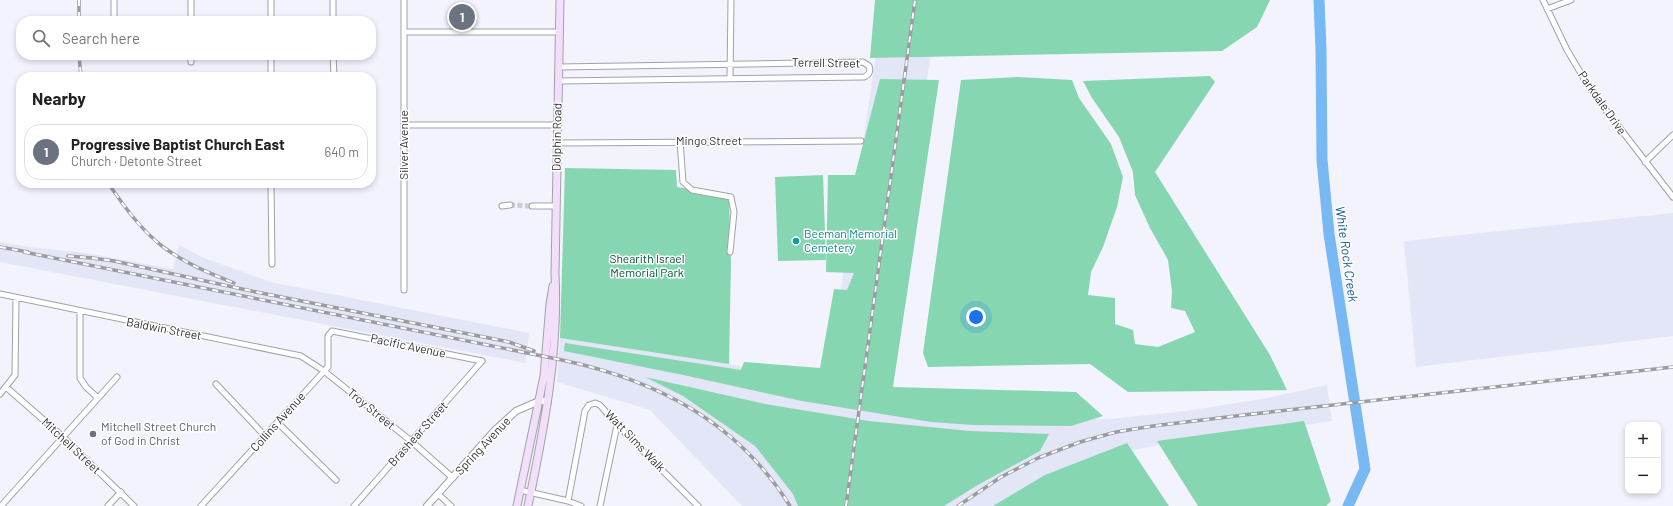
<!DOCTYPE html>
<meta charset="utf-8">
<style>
body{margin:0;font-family:Barlow,sans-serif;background:#f2f2f2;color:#222}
.controls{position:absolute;right:12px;bottom:12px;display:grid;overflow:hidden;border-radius:8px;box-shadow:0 2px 6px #0003}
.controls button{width:36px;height:36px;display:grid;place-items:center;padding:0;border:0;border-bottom:1px solid #e0e0e0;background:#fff;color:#222;font:20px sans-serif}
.you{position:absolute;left:976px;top:317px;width:14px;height:14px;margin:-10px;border:3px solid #fff;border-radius:50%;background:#1a73e8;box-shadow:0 0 0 6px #1a73e833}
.badge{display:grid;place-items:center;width:26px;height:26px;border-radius:50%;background:#ac2060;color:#fff;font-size:13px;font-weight:700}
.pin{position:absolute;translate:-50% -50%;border:2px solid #fff;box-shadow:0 1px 4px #0006}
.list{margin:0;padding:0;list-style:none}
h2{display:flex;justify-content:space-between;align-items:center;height:52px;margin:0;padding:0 16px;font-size:17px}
h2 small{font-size:13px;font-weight:400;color:#767676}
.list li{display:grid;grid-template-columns:26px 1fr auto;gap:12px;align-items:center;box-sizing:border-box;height:56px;margin:0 8px 8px;padding:0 8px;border:1px solid #e0e0e0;border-radius:16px}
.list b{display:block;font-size:15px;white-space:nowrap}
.list p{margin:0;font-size:13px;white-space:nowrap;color:#767676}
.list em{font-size:13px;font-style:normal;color:#767676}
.icon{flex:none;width:22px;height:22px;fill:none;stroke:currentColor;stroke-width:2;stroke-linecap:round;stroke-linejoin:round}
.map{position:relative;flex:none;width:1673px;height:506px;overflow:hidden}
.search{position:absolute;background:#fff;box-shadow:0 2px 6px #0003;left:16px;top:16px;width:360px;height:44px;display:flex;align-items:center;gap:10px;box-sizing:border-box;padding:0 14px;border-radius:16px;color:#767676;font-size:15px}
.panel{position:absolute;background:#fff;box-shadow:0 2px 6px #0003;left:16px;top:72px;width:360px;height:116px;border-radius:16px}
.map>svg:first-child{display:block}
.built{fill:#e3e6f6}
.green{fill:#86d7b1}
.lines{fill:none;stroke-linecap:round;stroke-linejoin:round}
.river{stroke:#78b9f4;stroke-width:11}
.minor-tunnel{stroke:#ccccd4;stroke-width:5;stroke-dasharray:5 2.5;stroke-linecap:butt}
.minor-casing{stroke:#a0a2a9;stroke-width:7}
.tertiary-casing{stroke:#a0a2a9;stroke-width:8}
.secondary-casing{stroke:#a0a2a9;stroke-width:9}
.minor{stroke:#fff;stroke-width:5}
.tertiary{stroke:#fff;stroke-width:6}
.secondary{stroke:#f2dffa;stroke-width:7}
.rail-casing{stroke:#9b9ba2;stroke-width:3.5}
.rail{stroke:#fff;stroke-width:2;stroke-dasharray:6;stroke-linecap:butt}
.culture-dot{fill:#0f9aa8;stroke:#fff;stroke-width:1.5}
.worship-dot{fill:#6b7280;stroke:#fff;stroke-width:1.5}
.labels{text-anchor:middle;stroke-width:3;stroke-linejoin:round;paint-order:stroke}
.street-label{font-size:12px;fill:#323235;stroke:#fff}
.culture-label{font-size:12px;fill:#0d838f;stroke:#fff;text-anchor:start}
.park-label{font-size:12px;fill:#005035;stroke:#fff}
.worship-label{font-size:12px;fill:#5b616d;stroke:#fff;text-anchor:start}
.water-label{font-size:13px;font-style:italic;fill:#155b92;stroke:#fff}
</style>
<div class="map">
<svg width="1673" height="506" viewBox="0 0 1673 506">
<rect width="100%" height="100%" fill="#f2f3fc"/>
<path class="built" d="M887,0H940L873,405L1016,418L1110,419L1186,411L1267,398L1327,385L1332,421L1230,436L1163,444L1098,457L1005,506H742L650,410L557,382L560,338L729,364L827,382L875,62Z
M1673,213V336L1416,367L1404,241Z
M0,242L30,247L85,253L173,269L179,245L202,257L270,282L529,333L525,363L0,262Z"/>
<path class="green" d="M875,0H1270L1257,27L1222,51L870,58Z
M1210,76L1215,82L1155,172L1270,355L1287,390L1128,392L1090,364L928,367L923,353L961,80L1018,77L1072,80L1079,98L1111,144L1123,177L1117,207L1103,247L1091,272L1088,295L1115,298V324L1133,330L1135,344L1158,347L1195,332L1185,311L1171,308L1172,291L1168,260L1150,228L1135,195L1133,172L1119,137L1092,98L1083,81Z
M880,79L939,80L893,387L1076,392L1103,416L1071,426L973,425L931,422L802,401L688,376L564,351L565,343L741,370L744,362L820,368L834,289L847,290L854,273L826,272L828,175H855Z
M565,168L676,170L677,187L729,195L731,262L729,364L560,338Z
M823,175L826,260L778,261L775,177Z
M645,377L765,404L869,421L970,431L1049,434L1040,451L976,486L944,506H798L793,494L755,446L683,396Z
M1304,421L1331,501L1326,506H1198L1157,441Z
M1127,443L1169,506H993L1045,475Z"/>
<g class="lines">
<path class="river" d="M1319,0L1321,50L1322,160L1329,234L1365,469L1348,506"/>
<path class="minor-tunnel" d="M510,205L532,206"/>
<g class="minor-casing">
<path id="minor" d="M114,0V21
M191,0V21
M271,0V21
M333,0V21
M404,0V290
M1543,0L1567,50L1592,92L1673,197
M1547,9L1571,0
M404,32H560
M191,55V62
M271,55V77
M333,55L334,76
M730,78L731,0
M558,81L864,77C869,75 871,71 869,66L863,62L559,67
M404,125H558
M680,141L683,182L692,190L731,197L734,212L730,252
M557,143L861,141
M1645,162L1673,135
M271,183L272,264
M502,206L510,205
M532,206H556
M0,294L301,356L324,371L411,441L453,478
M80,312V378L86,387L98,398
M216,384L265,436
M6,387L63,437L134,506
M0,394L15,375L16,298
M278,423L336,480
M520,490L568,501L581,506
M438,494L451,506
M568,501L585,411L589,405L595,403L600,405L617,425L698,506
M1,506L117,377
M108,506L121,492
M201,506L328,367V336L332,331L482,361
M354,506L482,361
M600,506L617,425"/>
</g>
<g class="tertiary-casing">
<path id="tertiary" d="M427,506L495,430L516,411L539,401H548"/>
</g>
<g class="secondary-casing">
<path id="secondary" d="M517,506L544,376L550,304L553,286
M528,506C544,429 559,353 555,274L560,0"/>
</g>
<use href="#minor" class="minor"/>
<use href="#tertiary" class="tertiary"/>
<use href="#secondary" class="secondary"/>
<g class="rail-casing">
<path id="rail" d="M79,0V21
M79,55L81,77
M108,183C124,206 140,229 162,246C184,263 209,273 234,283
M0,247L28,252
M24,252L562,360C656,380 738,422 790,506
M68,256L92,258L114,261L256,292L484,337L509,342L534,351
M846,506L915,0
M958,506L1001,477L1038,458L1080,442L1116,432L1153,426L1244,415L1673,367"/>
</g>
<use href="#rail" class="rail"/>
</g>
<circle class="culture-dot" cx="796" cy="241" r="4"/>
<circle class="worship-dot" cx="93" cy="434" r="4"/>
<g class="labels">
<g class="street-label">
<text transform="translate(826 63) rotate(1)" y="4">Terrell Street</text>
<text transform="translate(1602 103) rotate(55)" y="4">Parkdale Drive</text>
<text transform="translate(557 137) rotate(-89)" y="4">Dolphin Road</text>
<text x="709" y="145">Mingo Street</text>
<text transform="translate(404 145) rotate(-90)" y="4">Silver Avenue</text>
<text transform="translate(164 329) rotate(11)" y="4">Baldwin Street</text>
<text transform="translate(408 346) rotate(12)" y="4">Pacific Avenue</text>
<text transform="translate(371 409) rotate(39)" y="4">Troy Street</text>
<text transform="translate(278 422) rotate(-48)" y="4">Collins Avenue</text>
<text transform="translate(418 434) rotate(-48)" y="4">Brashear Street</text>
<text transform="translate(635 441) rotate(46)" y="4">Watt Sims Walk</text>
<text transform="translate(71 446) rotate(43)" y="4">Mitchell Street</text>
<text transform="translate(483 446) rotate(-47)" y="4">Spring Avenue</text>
</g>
<g class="culture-label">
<text x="804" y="238">Beeman Memorial<tspan x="804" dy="14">Cemetery</tspan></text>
</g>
<g class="park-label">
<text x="647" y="263">Shearith Israel<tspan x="647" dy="14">Memorial Park</tspan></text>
</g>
<g class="worship-label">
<text x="101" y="431">Mitchell Street Church<tspan x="101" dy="14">of God in Christ</tspan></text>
</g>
<g class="water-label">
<text transform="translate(1347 254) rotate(82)" y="5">White Rock Creek</text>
</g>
</g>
</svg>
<div class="controls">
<button>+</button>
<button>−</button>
</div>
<div class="you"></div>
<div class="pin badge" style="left:462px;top:17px;background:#6b7280">1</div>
<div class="search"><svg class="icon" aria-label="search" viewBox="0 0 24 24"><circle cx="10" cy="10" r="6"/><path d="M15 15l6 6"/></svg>Search here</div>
<section class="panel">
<h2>Nearby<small></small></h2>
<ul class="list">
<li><span class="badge" style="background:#6b7280">1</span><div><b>Progressive Baptist Church East</b><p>Church · Detonte Street</p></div><em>640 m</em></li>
</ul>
</section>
</div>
